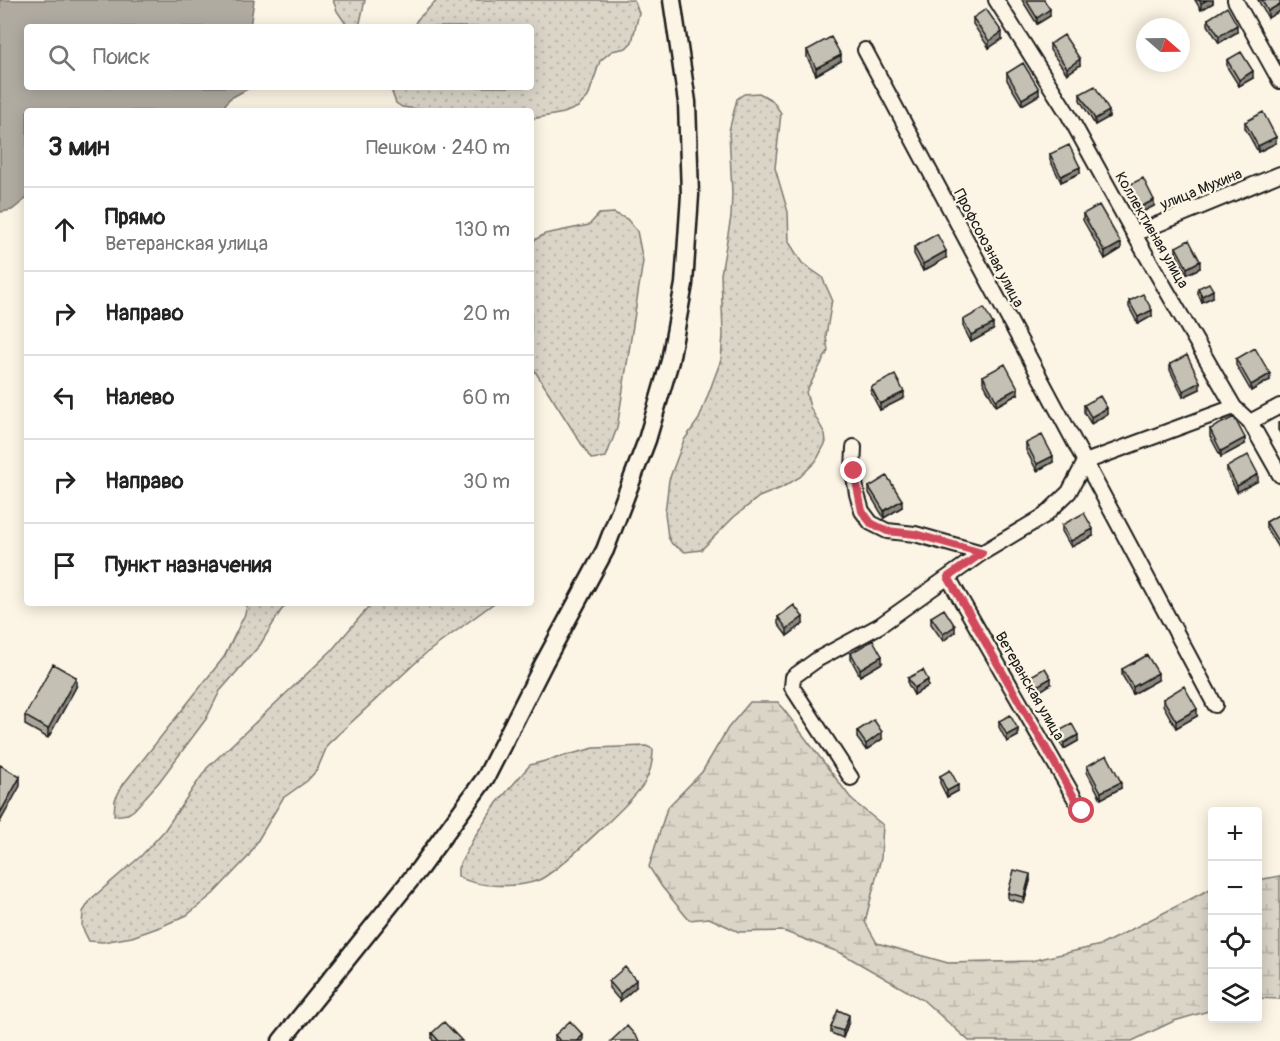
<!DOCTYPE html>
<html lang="ru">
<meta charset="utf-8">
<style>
body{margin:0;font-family:Pangolin,sans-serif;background:#f2f2f2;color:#222}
.controls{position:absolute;right:18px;bottom:18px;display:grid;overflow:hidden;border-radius:6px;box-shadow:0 3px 15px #0003}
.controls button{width:54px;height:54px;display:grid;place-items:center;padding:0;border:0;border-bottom:2px solid #e0e0e0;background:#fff;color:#222;font:30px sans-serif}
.compass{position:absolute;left:1136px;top:18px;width:54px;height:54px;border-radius:50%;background:#fff;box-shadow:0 3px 15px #0003;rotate:110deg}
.stop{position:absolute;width:18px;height:18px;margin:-14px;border:4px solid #d1495b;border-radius:50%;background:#fff}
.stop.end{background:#d1495b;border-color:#fff;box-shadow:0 2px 6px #0008}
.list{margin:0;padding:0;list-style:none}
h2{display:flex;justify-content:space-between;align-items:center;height:78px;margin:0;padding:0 24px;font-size:26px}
h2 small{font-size:20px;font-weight:400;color:#767676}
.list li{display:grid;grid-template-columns:39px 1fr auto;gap:18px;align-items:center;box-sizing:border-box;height:84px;padding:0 24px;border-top:2px solid #e0e0e0}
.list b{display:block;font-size:22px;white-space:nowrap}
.list p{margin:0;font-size:20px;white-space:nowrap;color:#767676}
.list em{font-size:20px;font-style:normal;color:#767676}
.icon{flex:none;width:33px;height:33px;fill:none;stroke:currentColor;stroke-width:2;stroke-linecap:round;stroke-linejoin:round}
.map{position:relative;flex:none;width:1280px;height:1041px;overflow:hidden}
.search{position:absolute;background:#fff;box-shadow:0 3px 15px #0003;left:24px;top:24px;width:510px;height:66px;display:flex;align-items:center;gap:15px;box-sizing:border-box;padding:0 21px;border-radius:6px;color:#767676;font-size:22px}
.panel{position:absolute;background:#fff;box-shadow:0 3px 15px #0003;left:24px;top:108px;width:510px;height:498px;border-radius:6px}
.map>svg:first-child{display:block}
.grass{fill:url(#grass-dots);stroke:#7c7872;stroke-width:1.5}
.wetland{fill:url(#wetland-marsh);stroke:#7c7872;stroke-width:1.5}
.water{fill:#b0aba1;stroke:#75726c;stroke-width:1.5}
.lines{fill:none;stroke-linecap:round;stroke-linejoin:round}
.minor-casing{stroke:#1c1c1c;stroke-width:18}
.major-casing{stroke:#1c1c1c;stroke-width:21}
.minor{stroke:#fcf5e5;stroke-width:14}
.major{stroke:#fcf5e5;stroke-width:16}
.wall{fill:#a9a59a;stroke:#1c1c1c;stroke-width:1.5}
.shaded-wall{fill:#89867d;stroke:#1c1c1c;stroke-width:1.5}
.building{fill:#c4c0b3;stroke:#1c1c1c;stroke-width:1.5}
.route{stroke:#d1495b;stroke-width:8}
.labels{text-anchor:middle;stroke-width:4.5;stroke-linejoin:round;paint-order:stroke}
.street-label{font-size:15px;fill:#1c1c1c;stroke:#fcf5e5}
</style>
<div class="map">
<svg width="1280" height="1041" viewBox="0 0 1280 1041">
<defs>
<pattern id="grass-dots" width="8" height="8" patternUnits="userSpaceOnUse" patternTransform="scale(1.5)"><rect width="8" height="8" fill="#dbd5c8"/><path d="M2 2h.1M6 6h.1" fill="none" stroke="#bbb6ab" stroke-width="1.8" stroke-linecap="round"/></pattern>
<pattern id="wetland-marsh" width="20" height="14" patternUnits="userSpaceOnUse" patternTransform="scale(1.5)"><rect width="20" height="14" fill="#dbd5c8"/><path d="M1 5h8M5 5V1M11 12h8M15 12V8" fill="none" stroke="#bbb6ab"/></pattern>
</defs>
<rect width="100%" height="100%" fill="#fcf5e5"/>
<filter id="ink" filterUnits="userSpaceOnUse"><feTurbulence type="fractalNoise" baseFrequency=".0167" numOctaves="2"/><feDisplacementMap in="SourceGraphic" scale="12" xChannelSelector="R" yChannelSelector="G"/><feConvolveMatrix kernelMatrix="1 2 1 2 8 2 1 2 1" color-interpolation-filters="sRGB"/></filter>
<g filter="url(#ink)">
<path class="grass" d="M333,0H365L359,27H348L337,11Z
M437,0H634L639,13L632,42L626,48L612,51L600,61L588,97L578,107L564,113L531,119V111H434L402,107L396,103L390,87H531V27H413L417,20Z
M759,93L772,100L781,113L775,168L788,212L789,242L802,263L822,277L832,299L826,336L828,351L806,392L810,407L825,434L826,442L816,461L800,477L781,488L759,497L734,517L701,550L685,552L672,544L668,537L665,513L669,480L684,440L699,419L721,360L723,335L721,274L731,217L732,193L729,131L737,99L744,94Z
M614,213L627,219L637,231L643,261L617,428L606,457L591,459L531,365V242L545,234L589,225L599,214Z
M245,603H287L280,612L260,645L220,691L206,719L159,782L134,810L128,814L114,816L115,800L122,786L224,657L245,614L247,606Z
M372,603H494L425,654L328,744L317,770L307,781L283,798L248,857L213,894L187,915L160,927L132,937L103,942L89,941L82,927L83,912L91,899L141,856L164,831L207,768L331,651Z
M646,746L653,749C653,759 651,770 646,780C639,796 556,873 539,880C519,888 476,888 458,876V868L475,836L497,803L530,765L594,748Z"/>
<path class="wetland" d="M750,702H778L853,801L883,825L881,858L865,922L877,943L948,963L1031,961L1101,945L1212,888V1010L1174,1021L1132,1041H969L923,1000L841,953L783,931L739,932L709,918L689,920L662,887L649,867L667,808L702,772L728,728Z
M1280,876V999L1258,998V880Z"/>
<path class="water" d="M0,0H254L250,27H27V87H251L229,99L221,111H27V198L12,210L0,212Z"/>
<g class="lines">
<g class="minor-casing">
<path id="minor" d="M996,0L1068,114L1134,234L1234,407L1250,422L1280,475
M1235,0L1280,81
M865,50L1215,705
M1134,234L1280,174
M1250,422L1280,406
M854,447L853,471L857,494L862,511L871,523L887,531L915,534L982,553
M948,577L1082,811
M851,778L792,687L793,677L818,659L879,626L982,553L1044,516L1069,492L1085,462L1234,407"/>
</g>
<g class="major-casing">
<path id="major" d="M281,1041L420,868L486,777L544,663L605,550L647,440L670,361L684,284L690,195L687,102L672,0"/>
</g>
<use href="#minor" class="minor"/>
<use href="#major" class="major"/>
</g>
<path class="wall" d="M1022,0H1044L1050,16L1037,24Z
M1195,0H1213V3L1201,10Z
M1258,0H1280L1268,18Z
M973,18L1002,39L989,48L973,24Z
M1208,19L1237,32L1219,43L1208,25Z
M1050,44L1080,65L1067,74L1050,50Z
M807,50L841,61L816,75L807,57Z
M1227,60L1253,78L1239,86L1227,67Z
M1007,73L1039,95L1022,105L1007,80Z
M1080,94L1109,117L1095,125L1080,100Z
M1245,122L1276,143L1258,152L1245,128Z
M1050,154L1080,173L1061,182L1050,160Z
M1127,186L1154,206L1138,214L1127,193Z
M1083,214L1121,249L1105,259L1083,220Z
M914,247L946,258L923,271L914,254Z
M1176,247L1200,268L1187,274L1176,253Z
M1198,288L1213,297L1202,302L1198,294Z
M1129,301L1152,316L1138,324L1129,307Z
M963,320L993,330L971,342L963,326Z
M1236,359L1270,380L1251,391L1236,365Z
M1170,364L1200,389L1183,397L1170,370Z
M983,376L1018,394L996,406L983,382Z
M871,387L904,398L880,410L871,393Z
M1084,405L1107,414L1091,424L1084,412Z
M1280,422V433L1278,430V423Z
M1210,429L1245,444L1221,457L1210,436Z
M1026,443L1053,462L1037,471L1026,450Z
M1227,467L1258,481L1237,492L1227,473Z
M869,487L902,507L884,518L869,493Z
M1280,514V551L1266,528V522Z
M1062,525L1093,536L1071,547L1062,531Z
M778,617L803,624L787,636L778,624Z
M931,617L955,632L943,641L931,624Z
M851,653L882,663L860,676L851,659Z
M1122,669L1158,680L1133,694L1122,675Z
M1031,676L1051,684L1037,693L1031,682Z
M908,678L928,686L914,695L908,684Z
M76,687L48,738L25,725V716Z
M1163,699L1197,716L1176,728L1163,705Z
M999,721L1018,736L1007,742L999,727Z
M857,731L882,739L866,750L857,738Z
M1057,732L1078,741L1064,749L1057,739Z
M1087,766L1121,788L1101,799L1087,772Z
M940,776L958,791L947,797L940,783Z
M1030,881L1024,903L1008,899V893Z
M609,981L636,987L620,1001L609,988Z
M849,1021L843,1038L831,1033V1027Z
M432,1033L462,1041H433L432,1039Z
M555,1035L583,1041H555Z"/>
<path class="shaded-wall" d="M1207,0H1213V3L1201,10V3Z
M1280,4V11L1268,18V11Z
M1050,9V16L1037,24V18Z
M1237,25V32L1219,43V36Z
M1002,32V39L989,48V41Z
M841,55V61L816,75V68Z
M1080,59V65L1067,74V68Z
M1253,71V78L1239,86V80Z
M1039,89V95L1022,105V99Z
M1109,111V117L1095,125V119Z
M1276,137V143L1258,152V146Z
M1080,167V173L1061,182V176Z
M1154,200V206L1138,214V208Z
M1121,243V249L1105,259V252Z
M946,251V258L923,271V264Z
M1200,261V268L1187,274V268Z
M1213,290V297L1202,302V296Z
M1152,310V316L1138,324V317Z
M993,324V330L971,342V335Z
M1270,374V380L1251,391V385Z
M1200,382V389L1183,397V391Z
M1018,388V394L996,406V400Z
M904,392V398L880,410V404Z
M1107,408V414L1091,424V417Z
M1245,438V444L1221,457V451Z
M1053,456V462L1037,471V464Z
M1258,474V481L1237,492V486Z
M902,500V507L884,518V511Z
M1093,529V536L1071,547V541Z
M803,617V624L787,636V629Z
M955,626V632L943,641V634Z
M882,656V663L860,676V669Z
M1158,673V680L1133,694V687Z
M76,677V687L48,738V729Z
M1051,678V684L1037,693V686Z
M928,680V686L914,695V688Z
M1197,709V716L1176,728V721Z
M1018,729V736L1007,742V735Z
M882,732V739L866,750V744Z
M1078,735V741L1064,749V743Z
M20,777V786L0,822V813Z
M1121,782V788L1101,799V792Z
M958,785V791L947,797V791Z
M1030,874V881L1024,903V897Z
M636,980V987L620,1001V994Z
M849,1015V1021L843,1038V1031Z
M583,1035V1041H577Z"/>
<path class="building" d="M1026,0H1044L1050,9L1037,18Z
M1199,0H1207L1201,3Z
M1262,0H1280V4L1268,11Z
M1227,7L1237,25L1219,36L1208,19Z
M986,9L1002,32L989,41L973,18Z
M1064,35L1080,59L1067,68L1050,44Z
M831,37L841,55L816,68L807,50Z
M1241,52L1253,71L1239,80L1227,60Z
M1023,63L1039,89L1022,99L1007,73Z
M1095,86L1109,111L1095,119L1080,94Z
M1263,112L1276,137L1258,146L1245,122Z
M1069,145L1080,167L1061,176L1050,154Z
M1143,178L1154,200L1138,208L1127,186Z
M1099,205L1121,243L1105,252L1083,214Z
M937,234L946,251L923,264L914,247Z
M1189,240L1200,261L1187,268L1176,247Z
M1209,283L1213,290L1202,296L1198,288Z
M1143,294L1152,310L1138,317L1129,301Z
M984,308L993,324L971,335L963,320Z
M1255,348L1270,374L1251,385L1236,359Z
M1187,355L1200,382L1183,391L1170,364Z
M1005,364L1018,388L996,400L983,376Z
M895,375L904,392L880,404L871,387Z
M1100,396L1107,408L1091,417L1084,405Z
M1234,417L1245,438L1221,451L1210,429Z
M1042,435L1053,456L1037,464L1026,443Z
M1248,455L1258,474L1237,486L1227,467Z
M887,476L902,500L884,511L869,487Z
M1084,513L1093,529L1071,541L1062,525Z
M1280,514V545L1266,522Z
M794,605L803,617L787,629L778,617Z
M944,609L955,626L943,634L931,617Z
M873,640L882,656L860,669L851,653Z
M1147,655L1158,673L1133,687L1122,669Z
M53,664L76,677L48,729L25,716Z
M1045,668L1051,678L1037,686L1031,676Z
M923,670L928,680L914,688L908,678Z
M1184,686L1197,709L1176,721L1163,699Z
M1010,715L1018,729L1007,735L999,721Z
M874,720L882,732L866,744L857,731Z
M1072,724L1078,735L1064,743L1057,732Z
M1107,755L1121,782L1101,792L1087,766Z
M0,765L20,777L0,813Z
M950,770L958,785L947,791L940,776Z
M1014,870L1030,874L1024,897L1008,893Z
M625,967L636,980L620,994L609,981Z
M838,1010L849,1015L843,1031L831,1027Z
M570,1021L583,1035L577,1041H560L555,1035Z
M444,1022L462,1041H439L432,1033Z
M627,1026L640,1041H611Z"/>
</g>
<g class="lines" filter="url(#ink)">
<path class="route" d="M854,471L862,511L871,523L887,531L915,534L982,553L948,577L1082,811"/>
</g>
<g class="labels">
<g class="street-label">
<text transform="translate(1201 189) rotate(-22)" y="5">улица Мухина</text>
<text transform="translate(1152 230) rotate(60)" y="5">Коллективная улица</text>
<text transform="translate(989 248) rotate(62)" y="5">Профсоюзная улица</text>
<text transform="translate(1030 686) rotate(60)" y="5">Ветеранская улица</text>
</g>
</g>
</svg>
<div class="controls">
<button>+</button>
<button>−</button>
<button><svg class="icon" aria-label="locate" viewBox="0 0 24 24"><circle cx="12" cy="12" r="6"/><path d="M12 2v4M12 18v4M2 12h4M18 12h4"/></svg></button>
<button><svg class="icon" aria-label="layers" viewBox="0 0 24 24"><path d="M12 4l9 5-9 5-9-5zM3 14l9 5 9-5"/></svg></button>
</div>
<svg class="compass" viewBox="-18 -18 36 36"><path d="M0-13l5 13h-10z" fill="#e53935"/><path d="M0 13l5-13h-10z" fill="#767676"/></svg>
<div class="stop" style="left:1082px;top:811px"></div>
<div class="stop end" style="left:854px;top:471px"></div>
<div class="search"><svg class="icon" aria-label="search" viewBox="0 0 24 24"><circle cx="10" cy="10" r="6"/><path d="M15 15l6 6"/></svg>Поиск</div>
<section class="panel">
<h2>3 мин<small>Пешком · 240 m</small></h2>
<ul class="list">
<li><svg class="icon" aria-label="ahead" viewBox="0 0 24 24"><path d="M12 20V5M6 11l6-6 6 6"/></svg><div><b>Прямо</b><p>Ветеранская улица</p></div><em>130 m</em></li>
<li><svg class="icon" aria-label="right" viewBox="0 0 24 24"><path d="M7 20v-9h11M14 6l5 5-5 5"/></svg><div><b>Направо</b></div><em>20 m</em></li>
<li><svg class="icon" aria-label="left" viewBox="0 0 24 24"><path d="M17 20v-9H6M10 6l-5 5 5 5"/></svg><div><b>Налево</b></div><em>60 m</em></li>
<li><svg class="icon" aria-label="right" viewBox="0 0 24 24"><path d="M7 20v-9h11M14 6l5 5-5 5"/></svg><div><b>Направо</b></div><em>30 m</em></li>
<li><svg class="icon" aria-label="arrive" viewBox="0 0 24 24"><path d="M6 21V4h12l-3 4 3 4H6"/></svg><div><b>Пункт назначения</b></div></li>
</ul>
</section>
</div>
